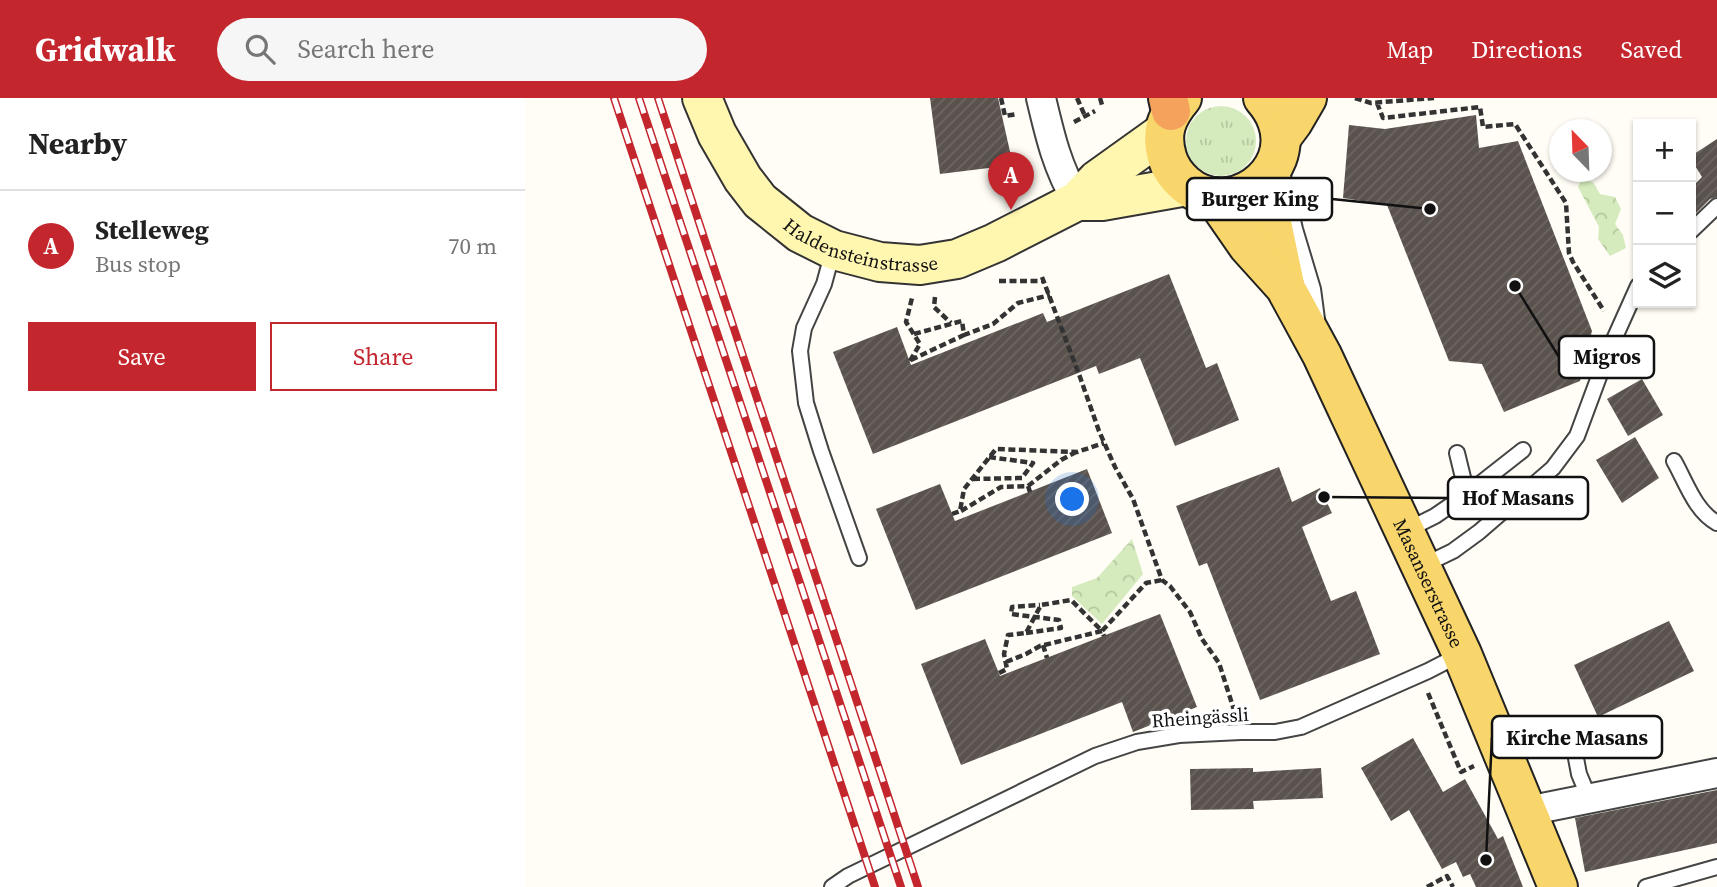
<!DOCTYPE html>
<meta charset="utf-8">
<style>
body{margin:0;font-family:"Source Serif 4",serif;background:#f6f6f6;color:#222}
.controls{position:absolute;right:21px;top:21px;display:grid;overflow:hidden;border-radius:0px;box-shadow:0 2px 5px #0004}
.controls button{width:63px;height:63px;display:grid;place-items:center;padding:0;border:0;border-bottom:2px solid #e0e0e0;background:#fff;color:#222;font:35px sans-serif}
.compass{position:absolute;left:1024px;top:21px;width:63px;height:63px;border-radius:50%;background:#fff;box-shadow:0 2px 5px #0004;rotate:337deg}
.you{position:absolute;left:548px;top:402px;width:24px;height:24px;margin:-18px;border:5px solid #fff;border-radius:50%;background:#1a73e8;box-shadow:0 0 0 10px #1a73e833}
.badge{display:grid;place-items:center;width:46px;height:46px;border-radius:50%;background:#c4262e;color:#fff;font-size:23px;font-weight:700}
.pin{position:absolute;translate:-50% -58px;filter:drop-shadow(0 2px 4px #0008)}
.pin::after{content:'';position:absolute;top:37px;width:24px;height:21px;background:inherit;clip-path:polygon(0 0,100% 0,50% 100%)}
.list{margin:0;padding:0;list-style:none}
h2{display:flex;justify-content:space-between;align-items:center;height:91px;margin:0;padding:0 28px;font-size:30px}
h2 small{font-size:23px;font-weight:400;color:#767676}
.list li{display:grid;grid-template-columns:46px 1fr auto;gap:21px;align-items:center;box-sizing:border-box;height:112px;padding:0 28px;border-top:2px solid #e0e0e0}
.list b{display:block;font-size:26px;white-space:nowrap}
.list p{margin:0;font-size:23px;white-space:nowrap;color:#767676}
.list em{font-size:23px;font-style:normal;color:#767676}
.actions{display:flex;gap:14px;padding:21px 28px}
.actions a{flex:1;padding:16px 0;border:2px solid #c4262e;border-radius:0px;text-align:center;font-size:24px;color:#c4262e}
.actions .main{background:#c4262e;color:#fff}
.icon{flex:none;width:38px;height:38px;fill:none;stroke:currentColor;stroke-width:2;stroke-linecap:round;stroke-linejoin:round}
.map{position:relative;flex:none;width:1192px;height:789px;overflow:hidden}
header{display:flex;align-items:center;gap:42px;box-sizing:border-box;height:98px;padding:0 35px;background:#c4262e;color:#fff}
header strong{font-size:33px}
nav{display:flex;gap:38px;margin-inline-start:auto;font-size:24px}
.search{width:490px;height:63px;background:#f6f6f6;display:flex;align-items:center;gap:18px;box-sizing:border-box;padding:0 24px;border-radius:38px;color:#767676;font-size:26px}
main{display:flex}
aside{flex:1;background:#fff}
.map>svg:first-child{display:block}
.grass{fill:url(#grass-tufts)}
.park{fill:url(#park-crowns)}
.building{fill:url(#building-hatch)}
.lines{fill:none;stroke-linecap:round;stroke-linejoin:round}
.lane-casing{stroke:#444;stroke-width:18}
.street-casing{stroke:#444;stroke-width:32}
.secondary-casing{stroke:#333;stroke-width:42}
.primary-casing{stroke:#222;stroke-width:42}
.highway-casing{stroke:#222;stroke-width:42}
.path{stroke:#333;stroke-width:4.5;stroke-dasharray:7 3.5;stroke-linecap:butt}
.lane{stroke:#fff;stroke-width:14}
.street{stroke:#fff;stroke-width:28}
.secondary{stroke:#fff6b0;stroke-width:38}
.primary{stroke:#f9d66b;stroke-width:38}
.highway{stroke:#f5a25d;stroke-width:38}
.rail-casing{stroke:#c4262e;stroke-width:8}
.rail{stroke:#fff;stroke-width:5;stroke-dasharray:16;stroke-linecap:butt}
.labels{text-anchor:middle;stroke-width:7;stroke-linejoin:round;paint-order:stroke}
.street-label{font-size:19px;fill:#111;stroke:#fff}
.leader{fill:none;stroke:#111;stroke-width:2.5}
.callout-dot{fill:#111;stroke:#fff;stroke-width:2.5}
.callout{fill:#fff;stroke:#111;stroke-width:2.5}
.callout-label{font-size:21px;text-anchor:middle;font-weight:bold;fill:#111}
</style>
<header>
<strong>Gridwalk</strong>
<div class="search"><svg class="icon" aria-label="search" viewBox="0 0 24 24"><circle cx="10" cy="10" r="6"/><path d="M15 15l6 6"/></svg>Search here</div>
<nav><a>Map</a><a>Directions</a><a>Saved</a></nav>
</header>
<main>
<aside>
<h2>Nearby<small></small></h2>
<ul class="list">
<li><span class="badge">A</span><div><b>Stelleweg</b><p>Bus stop</p></div><em>70 m</em></li>
</ul>
<div class="actions"><a class="main">Save</a><a>Share</a></div>
</aside>
<div class="map">
<svg width="1192" height="789" viewBox="0 0 1192 789">
<defs>
<pattern id="grass-tufts" width="24" height="20" patternUnits="userSpaceOnUse" patternTransform="scale(1.75)"><rect width="24" height="20" fill="#d5ebbd"/><path d="M3 7l-1-3M5 7V3M7 7l1-3M15 17l-1-3M17 17v-4M19 17l1-3" fill="none" stroke="#b6c8a1"/></pattern>
<pattern id="park-crowns" width="20" height="18" patternUnits="userSpaceOnUse" patternTransform="scale(1.75)"><rect width="20" height="18" fill="#d5ebbd"/><path d="M2 6a3 3 0 1 1 6 0M12 15a3 3 0 1 1 6 0" fill="none" stroke="#b6c8a1"/></pattern>
<pattern id="building-hatch" width="6" height="6" patternUnits="userSpaceOnUse" patternTransform="scale(1.75)"><rect width="6" height="6" fill="#5a524d"/><path d="M-1 1l2-2M0 6l6-6M5 7l2-2" fill="none" stroke="#6d6662"/></pattern>
</defs>
<rect width="100%" height="100%" fill="#fffdf5"/>
<path class="grass" d="M661 43a35 35 0 1 1 70 0a35 35 0 1 1-70 0Z"/>
<path class="park" d="M1056,82L1068,84L1075,96L1090,99L1096,111L1090,126L1098,137L1101,150L1085,158L1073,141L1074,129L1053,89Z
M607,441L618,476L577,526L547,498V489L572,480Z"/>
<path class="building" d="M405,0H473L488,67L415,76Z
M951,17L954,50L993,43L1067,233L1055,283L979,314L957,266L924,263L862,107L818,100L824,27L860,31Z
M1192,41V99L1185,101L1166,120V90L1177,79L1166,61V58Z
M644,176L681,270L692,265L714,322L650,348L615,260L574,276L571,268L348,356L308,254L372,229L386,267L518,215L522,224Z
M1117,281L1138,317L1103,338L1082,301Z
M1110,339L1134,380L1097,405L1071,362Z
M754,369L767,404L795,390L807,415L777,429L806,503L831,493L855,556L735,602L682,465L674,468L651,408Z
M562,371L587,435L391,512L351,411L415,386L430,423Z
M635,516L672,609L608,634L597,604L436,667L396,566L460,541L475,578Z
M1144,523L1169,573L1073,619L1049,567Z
M888,640L918,694L940,681L973,741L978,738L998,789H951L945,776L938,779L931,764L917,771L884,712L866,723L836,670Z
M728,670V674L796,670L798,700L728,703L729,711L666,712L665,671Z
M1192,692V745L1060,774L1050,720Z"/>
<g class="lines">
<g class="lane-casing">
<path id="lane" d="M757,74L770,131L788,191L792,221
M1166,133L1192,108
M308,153L299,186L279,230L275,253L281,305L296,353L334,460
M1149,363C1161,384 1170,413 1192,425
M942,396L998,352
M880,433L910,418L942,396L932,355
M897,468L928,453L954,434L1028,370L1052,338L1082,257L1113,188
M1058,645L1050,655L1054,676L1064,700
M307,789L323,778L570,658L612,644L654,637L716,634H750L776,629L903,573L934,557
M1121,789L1192,769"/>
</g>
<g class="street-casing">
<path id="street" d="M516,0C525,38 532,69 552,103
M1002,713L1192,675"/>
</g>
<g class="secondary-casing">
<g id="secondary">
<path id="s1" d="M177,0L192,36L218,81L235,103L275,135L309,152L355,164L395,167L432,161L470,145L552,103L572,82L639,34"/>
<path d="M552,103H577L662,88"/>
</g>
</g>
<g class="primary-casing">
<g id="primary">
<path d="M657,0C641,19 635,35 642,59C645,70 652,79 660,86C703,123 772,77 752,23C749,14 744,7 738,0"/>
<path d="M756,40L768,24L782,0"/>
<path d="M740,81L742,101L760,187"/>
<path id="s2" d="M689,99L723,148L760,189L797,257L937,556L1033,789"/>
</g>
</g>
<g class="highway-casing">
<path id="highway" d="M643,0L646,13"/>
</g>
<path class="path" d="M476,0L480,18L492,16
M552,0L560,18
M575,0L577,7
M830,0L846,5L909,0
M852,5L858,20L955,9L958,29L990,26L1041,105L1044,155L1048,164L1079,213
M549,24L570,13
M517,179L555,279L574,333L590,369L608,401L637,482L645,488L665,514L677,541L694,565L709,612
M474,183H518
M410,199L409,209L426,225
M389,236L437,223L439,237L468,226L493,205L525,197
M386,262L439,237
M385,263L395,246L381,224L387,200
M448,381L497,380L508,365L464,359
M503,388L536,362L551,354
M436,413L476,389L503,388L505,394
M427,416L435,413L439,391L471,351L552,354L579,345
M501,535L536,530L534,522L486,516L487,509L515,507
M518,547L522,560
M481,564L501,556L515,548L577,533L579,538
M474,575L482,571L479,556L483,537L501,535L516,507L546,502L577,533L621,485L637,482
M903,595L936,674L949,668
M902,789L922,778L928,789"/>
<use href="#lane" class="lane"/>
<use href="#street" class="street"/>
<use href="#secondary" class="secondary"/>
<use href="#primary" class="primary"/>
<use href="#highway" class="highway"/>
<g class="rail-casing">
<path id="rail" d="M89,0L350,789
M114,0L376,789
M133,0L393,789"/>
</g>
<use href="#rail" class="rail"/>
</g>
<g class="labels">
<g class="street-label">
<text dy="7" stroke="none"><textPath href="#s1" startOffset="233">Haldensteinstrasse</textPath></text>
<text dy="7" stroke="none"><textPath href="#s2" startOffset="444">Masanserstrasse</textPath></text>
<text transform="translate(675 619) rotate(-4)" y="7">Rheingässli</text>
</g>
</g>
<path class="leader" d="M905 111L807 101M990 188L1034 259M799 399L923 400M961 762L967 639"/>
<g class="callout-dot">
<circle cx="905" cy="111" r="7"/>
<circle cx="990" cy="188" r="7"/>
<circle cx="799" cy="399" r="7"/>
<circle cx="961" cy="762" r="7"/>
</g>
<g class="callout">
<rect x="662" y="80" width="145" height="42" rx="7"/>
<rect x="1034" y="238" width="95" height="42" rx="7"/>
<rect x="923" y="379" width="140" height="42" rx="7"/>
<rect x="967" y="618" width="170" height="42" rx="7"/>
</g>
<g class="callout-label">
<text x="735" y="108">Burger King</text>
<text x="1082" y="266">Migros</text>
<text x="993" y="407">Hof Masans</text>
<text x="1052" y="647">Kirche Masans</text>
</g>
</svg>
<div class="controls">
<button>+</button>
<button>−</button>
<button><svg class="icon" aria-label="layers" viewBox="0 0 24 24"><path d="M12 4l9 5-9 5-9-5zM3 14l9 5 9-5"/></svg></button>
</div>
<svg class="compass" viewBox="-18 -18 36 36"><path d="M0-13l5 13h-10z" fill="#e53935"/><path d="M0 13l5-13h-10z" fill="#767676"/></svg>
<div class="you"></div>
<div class="pin badge" style="left:486px;top:112px">A</div>
</div>
</main>
